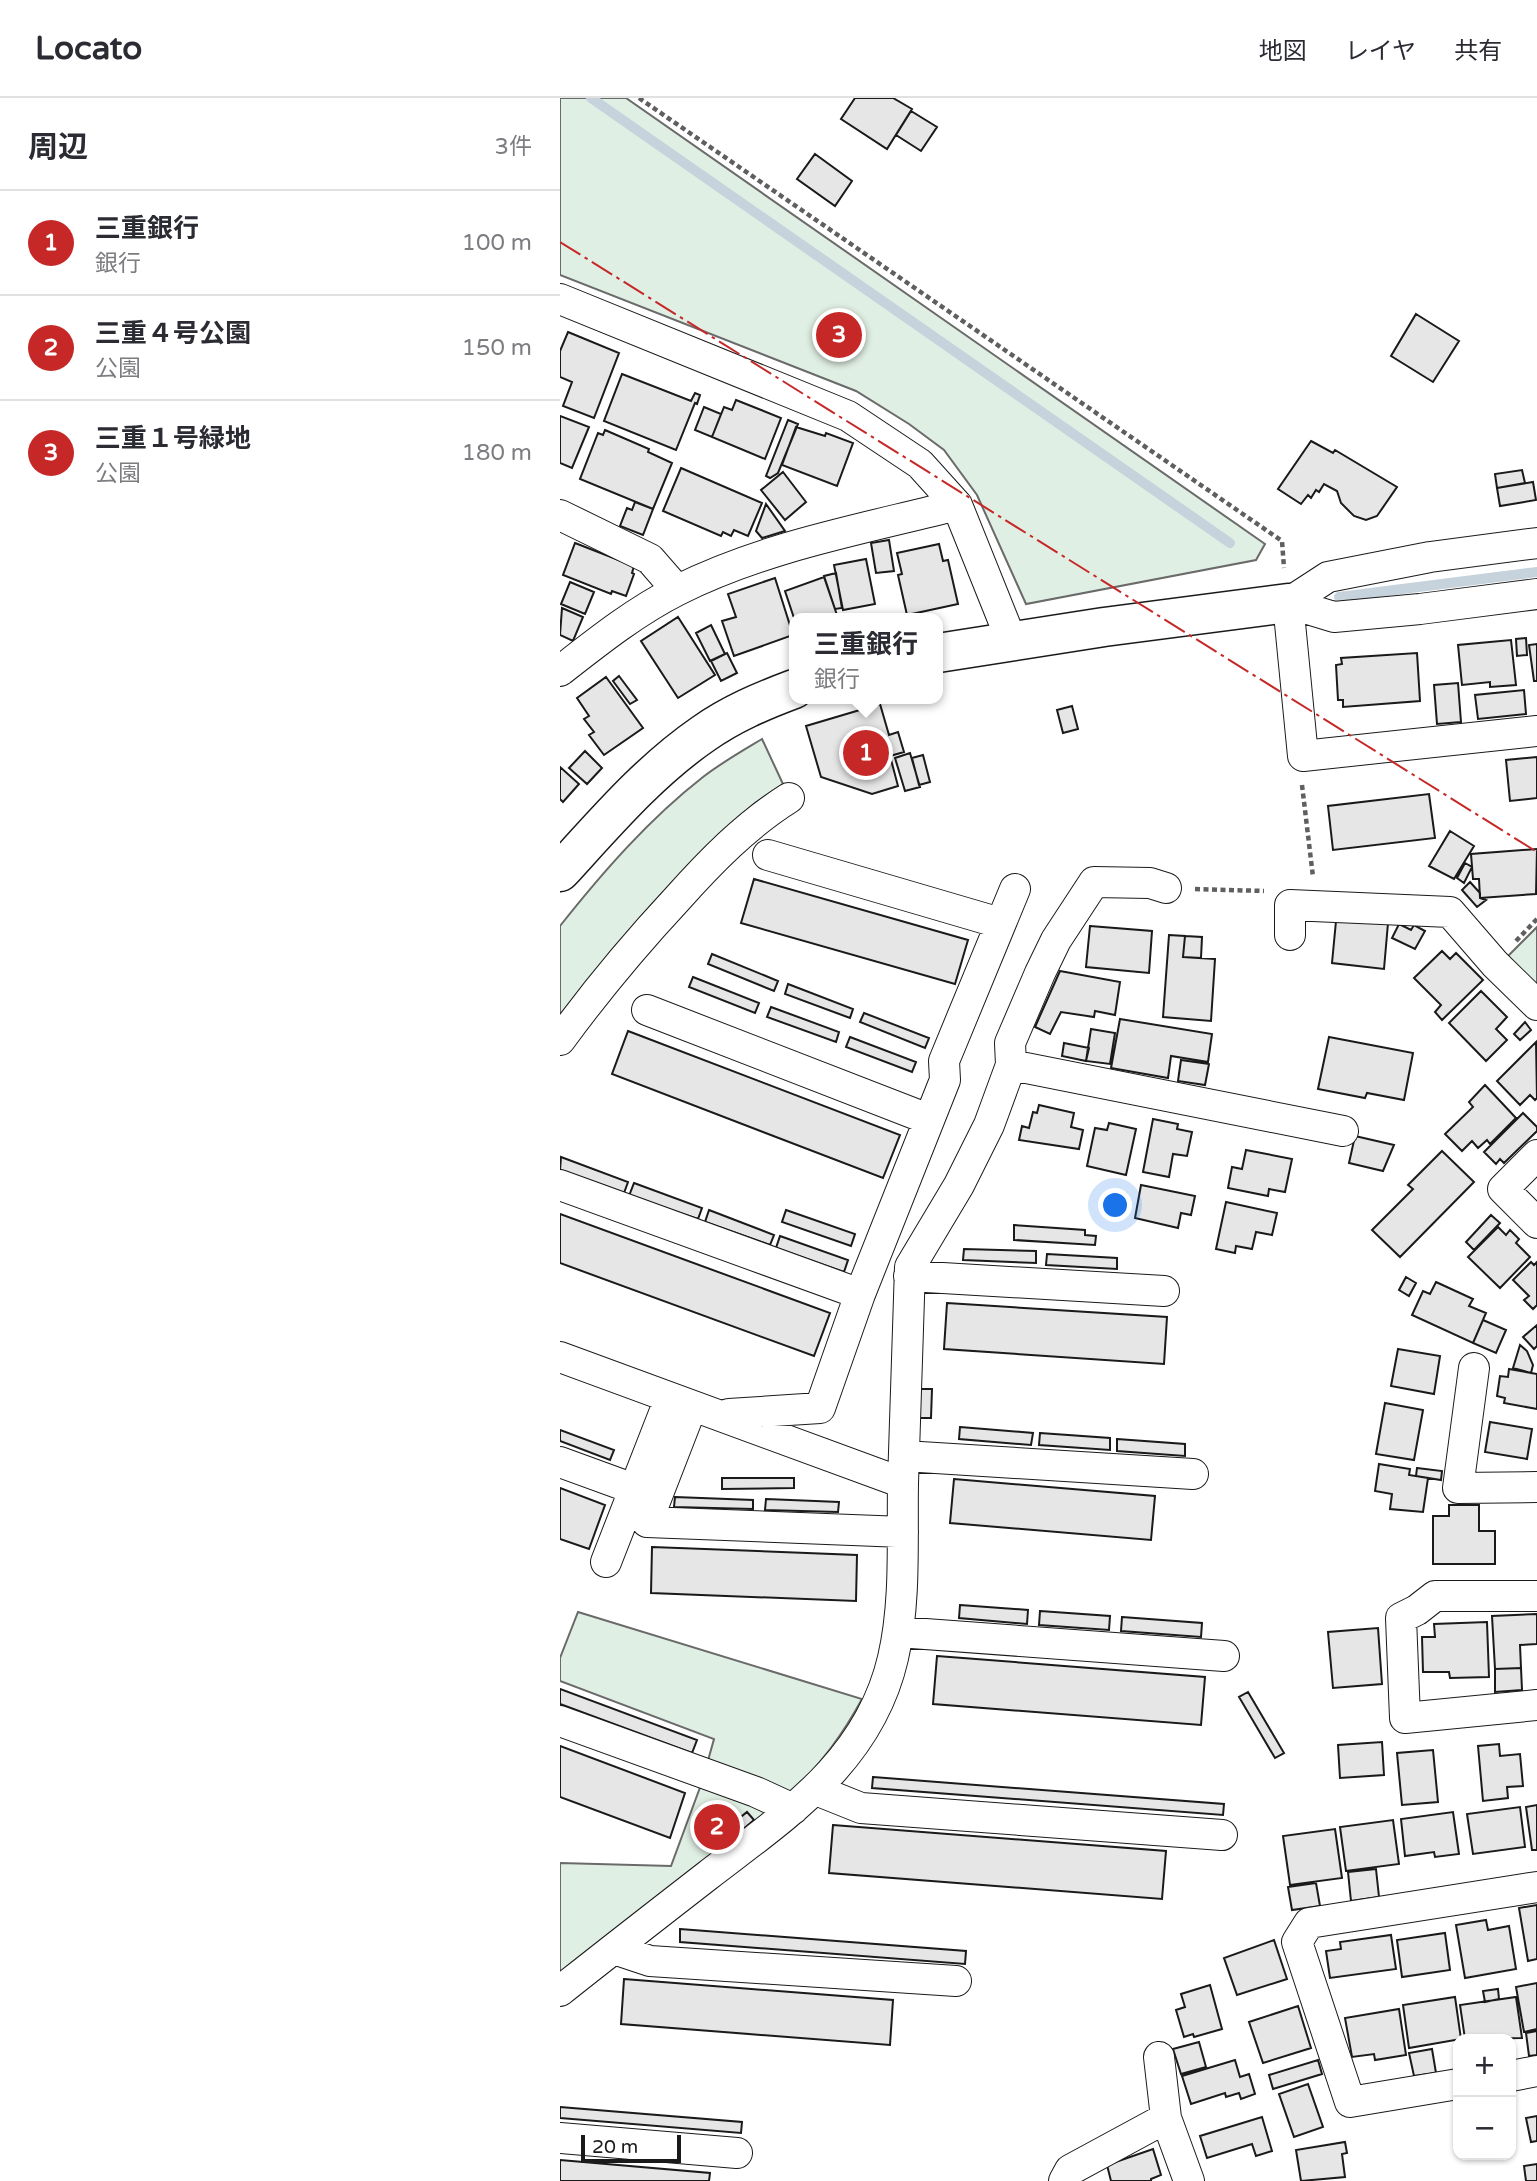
<!DOCTYPE html>
<html lang="ja">
<meta charset="utf-8">
<style>
body{margin:0;font-family:"Varela Round","Noto Sans JP",sans-serif;background:#f2f2f3;color:#2b2b33}
.controls{position:absolute;right:21px;bottom:21px;display:grid;overflow:hidden;border-radius:14px;box-shadow:0 2px 5px #0004}
.controls button{width:63px;height:63px;display:grid;place-items:center;padding:0;border:0;border-bottom:2px solid #e1e1e2;background:#fff;color:#2b2b33;font:35px sans-serif}
.scale{position:absolute;left:21px;bottom:18px;width:100px;box-sizing:border-box;padding-left:7px;border:4px solid #1a1a1a;border-top:0;font-size:19px;line-height:24px;white-space:nowrap;color:#1a1a1a;-webkit-text-stroke:5px #fff;paint-order:stroke}
.you{position:absolute;left:556px;top:1108px;width:24px;height:24px;margin:-18px;border:5px solid #fff;border-radius:50%;background:#1a73e8;box-shadow:0 0 0 10px #1a73e833}
.badge{display:grid;place-items:center;width:46px;height:46px;border-radius:50%;background:#c62828;color:#fff;font-size:23px;font-weight:700}
.pin{position:absolute;translate:-50% -50%;border:4px solid #fff;box-shadow:0 2px 7px #0006}
.popup{position:absolute;left:229px;top:515px;width:154px;height:91px;box-sizing:border-box;display:grid;place-content:center;border-radius:14px;background:#fff;filter:drop-shadow(0 2px 5px #0005);font-size:23px;white-space:nowrap;color:#7c7c81}
.popup b{font-size:26px;color:#2b2b33}
.popup::after{content:'';position:absolute;left:50%;top:100%;margin-left:-14px;border:14px solid transparent;border-top-color:#fff}
.list{margin:0;padding:0;list-style:none}
h2{display:flex;justify-content:space-between;align-items:center;height:91px;margin:0;padding:0 28px;font-size:30px}
h2 small{font-size:23px;font-weight:400;color:#7c7c81}
.list li{display:grid;grid-template-columns:46px 1fr auto;gap:21px;align-items:center;box-sizing:border-box;height:105px;padding:0 28px;border-top:2px solid #e1e1e2}
.list b{display:block;font-size:26px;white-space:nowrap}
.list p{margin:0;font-size:23px;white-space:nowrap;color:#7c7c81}
.list em{font-size:23px;font-style:normal;color:#7c7c81}
.map{position:relative;flex:none;width:977px;height:2083px;overflow:hidden}
header{display:flex;align-items:center;gap:42px;box-sizing:border-box;height:98px;padding:0 35px;background:#fff;border-bottom:2px solid #e1e1e2}
header strong{font-size:33px}
nav{display:flex;gap:38px;margin-inline-start:auto;font-size:24px}
main{display:flex}
aside{flex:1;background:#fff}
.map>svg:first-child{display:block}
.green{fill:#e0efe3;stroke:#6a6a6a;stroke-width:2}
.lines{fill:none;stroke-linecap:round;stroke-linejoin:round}
.stream{stroke:#c6d2dc;stroke-width:10}
.building{fill:#e6e6e6;stroke:#1a1a1a;stroke-width:2}
.street-casing{stroke:#1a1a1a;stroke-width:32}
.secondary-casing{stroke:#1a1a1a;stroke-width:41}
.path{stroke:#5f5f5f;stroke-width:4.5;stroke-dasharray:5 3.5;stroke-linecap:butt}
.street{stroke:#fff;stroke-width:30}
.secondary{stroke:#fff;stroke-width:38}
.power{stroke:#c62828;stroke-width:2;stroke-dasharray:24 5 3.5 5;stroke-linecap:butt}
</style>
<header>
<strong>Locato</strong>
<nav><a>地図</a><a>レイヤ</a><a>共有</a></nav>
</header>
<main>
<aside>
<h2>周辺<small>3件</small></h2>
<ul class="list">
<li><span class="badge">1</span><div><b>三重銀行</b><p>銀行</p></div><em>100 m</em></li>
<li><span class="badge">2</span><div><b>三重４号公園</b><p>公園</p></div><em>150 m</em></li>
<li><span class="badge">3</span><div><b>三重１号緑地</b><p>公園</p></div><em>180 m</em></li>
</ul>
</aside>
<div class="map">
<svg width="977" height="2083" viewBox="0 0 977 2083">
<rect width="100%" height="100%" fill="#fff"/>
<path class="green" d="M0,0H66L705,446L696,462L466,506L417,397L384,352L349,326L296,293L0,177Z
M202,641L223,686L195,705L138,757L94,804L55,849L0,922V828C42,775 89,721 143,679C161,665 182,653 202,641Z
M977,829V890L946,860Z
M18,1514L302,1601C282,1638 263,1662 234,1693L0,1879V1765L111,1768L142,1684L154,1641L0,1583V1560Z"/>
<g class="lines">
<path class="stream" d="M31,0L670,445
M779,499L977,474"/>
</g>
<path class="building" d="M295,0H333L352,11L327,51L281,21Z
M351,13L377,29L361,53L336,37Z
M255,56L292,83L275,108L237,81Z
M856,216L899,243L873,284L831,258Z
M8,234L59,255L34,320L3,308L12,284L0,279V253Z
M62,276L131,303L135,295L140,297L137,306L135,305L116,352L44,323Z
M176,302L221,320L205,361L152,339L164,309L172,312Z
M144,309L161,316L152,339L135,332Z
M0,318L29,329L12,370L0,365Z
M228,322L238,326L218,375L210,380L206,378Z
M236,329L265,338L266,335L293,345L277,388L222,367Z
M45,332L89,351L88,354L112,365L93,411L20,381L38,335L43,337Z
M751,343L773,355L775,352L837,389L817,418L806,422L794,418L781,405L777,393L764,386L759,394L756,392L751,400L748,397L741,406L718,391Z
M121,370L202,405L188,438L174,432L171,438L163,434L161,438L103,413Z
M962,372L965,385L937,390L935,376Z
M223,374L246,404L225,422L201,392Z
M973,384L976,402L940,408L937,390Z
M75,404L93,411L83,437L60,428L67,410L72,412Z
M206,406L225,433L202,440L196,433Z
M329,442L334,473L316,475L311,445Z
M15,445L74,468L72,475L74,476L66,498L52,493L51,496L3,477Z
M379,446L383,463L388,462L398,506L347,517L338,477L342,476L337,455Z
M306,461L315,506L283,512L274,467Z
M276,475L282,510L275,511L264,478Z
M264,479L278,520H234L225,493Z
M215,480L233,537L174,558L162,523L176,519L168,496Z
M10,484L34,494L25,516L1,506Z
M2,510L23,519L13,543L0,537Z
M118,519L155,577L118,600L81,543Z
M151,527L165,556L150,563L136,535Z
M966,540L967,557L957,558L956,541Z
M951,542L956,587L930,589V584L902,587L898,547Z
M977,546V583H974L969,547Z
M167,555L177,575L161,583L151,563Z
M857,555L860,603L783,609V602H778L776,567L782,566L781,560Z
M59,578L77,602L70,606L53,583Z
M46,579L83,630L44,657L29,637L34,634L24,621L29,618L17,600Z
M898,585L901,624L877,626L874,587Z
M964,592L966,616L918,621L915,597Z
M320,606L329,637L338,634L344,654L330,658L338,688L312,696L261,679L246,628Z
M512,608L518,631L503,635L497,612Z
M25,653L42,670L27,686L9,670Z
M350,655L360,689L345,693L335,660Z
M363,657L370,684L359,687L352,660Z
M977,659V700L950,703L946,662Z
M0,669L19,686L3,704L0,701Z
M869,696L875,740L773,752L768,708Z
M890,733L914,748L894,781L869,768Z
M977,751L976,796L920,800L919,781H913L911,756Z
M905,765L912,769L904,785L897,780Z
M194,781L408,842L395,886L181,825Z
M910,784L920,795V800L926,802L917,809L902,792Z
M776,823L828,825L824,871L772,865Z
M839,826L851,832L854,827L865,833L855,851L832,840Z
M530,828L592,833L589,875L526,869Z
M609,837L625,838L623,859L655,861L651,923L603,919Z
M625,838L642,839L641,860L623,859Z
M882,853L890,861L896,855L923,882L882,922L875,914L881,907L854,880Z
M152,856L218,883L214,893L148,866Z
M500,873L560,884L555,917L535,913L534,919L501,914L490,936L475,929Z
M133,879L199,905L195,915L129,889Z
M228,886L293,911L290,920L225,896Z
M921,893L947,919L936,931L947,942L926,963L889,925Z
M211,909L279,934L276,944L207,919Z
M304,915L369,940L365,950L300,924Z
M560,921L652,936L648,964L611,958L608,980L551,970Z
M965,924L971,932L960,942L954,936Z
M531,931L555,935L550,966L526,963Z
M68,933L340,1037L323,1080L52,976Z
M290,939L356,964L352,974L286,949Z
M769,939L853,955L844,1002L807,995L805,1000L758,991Z
M976,944L977,1000L975,1002L970,997L960,1007L937,983Z
M504,945L529,950L526,963L502,958Z
M621,962L649,966L645,987L618,983Z
M925,987L956,1020L930,1046L927,1042L918,1050L912,1043L902,1053L885,1036L913,1009L909,1004Z
M479,1007L514,1015L511,1029L523,1032L519,1051L459,1042L462,1028L469,1030L473,1014L477,1015Z
M963,1015L977,1029V1033L944,1065L940,1061L936,1066L924,1054Z
M593,1021L618,1026L617,1031L632,1034L627,1058L613,1056L609,1079L583,1074Z
M549,1025L576,1031L566,1077L527,1068L535,1030L547,1032Z
M795,1038L834,1047L823,1073L789,1065Z
M686,1052L732,1061L725,1094L709,1091L708,1098L668,1090L672,1069L682,1071Z
M882,1053L914,1084L840,1159L812,1132L853,1091L848,1087Z
M1,1059L68,1084L64,1095L0,1072Z
M74,1085L142,1110L138,1121L69,1098Z
M581,1087L635,1098L631,1117L621,1115L618,1130L575,1120Z
M666,1104L717,1115L712,1137L696,1134L692,1151L676,1148L675,1155L656,1151Z
M149,1112L214,1137L210,1147L145,1124Z
M226,1112L295,1136L291,1148L222,1124Z
M0,1116L270,1215L254,1258L0,1165Z
M931,1117L940,1125L914,1152L906,1144Z
M454,1127L525,1132V1137L536,1138L535,1147L454,1142Z
M938,1129L946,1137L950,1132L959,1141L956,1145L970,1159L940,1190L908,1159Z
M220,1138L288,1162L284,1174L216,1150Z
M404,1151L476,1153V1165L403,1162Z
M487,1156L557,1160V1171L486,1167Z
M971,1164L974,1167L977,1164V1207L973,1211L964,1202L969,1198L953,1182Z
M846,1179L856,1185L849,1198L839,1192Z
M876,1184L913,1201L909,1208L926,1215L913,1245L852,1217L863,1193L870,1196Z
M387,1205L607,1219L604,1266L384,1251Z
M923,1222L946,1232L936,1255L913,1245Z
M977,1227V1248L974,1251L963,1239Z
M960,1247L967,1253L973,1267L971,1275L953,1270Z
M838,1251L880,1258L874,1296L831,1288Z
M949,1271L977,1276V1311L944,1305L945,1300L937,1298L940,1278L948,1279Z
M359,1291H372L371,1320H358Z
M825,1305L863,1312L854,1362L816,1356Z
M930,1324L972,1331L967,1361L925,1354Z
M400,1329L473,1335L471,1347L399,1341Z
M0,1332L54,1352L50,1362L0,1343Z
M480,1335L550,1340V1352L479,1347Z
M557,1341L625,1346V1358L557,1353Z
M819,1366L850,1371L849,1377L868,1380L863,1414L830,1411L832,1396L815,1393Z
M857,1370L882,1373L881,1382L856,1378Z
M162,1380H234V1390L162,1391Z
M394,1381L595,1398L591,1442L390,1425Z
M0,1390L45,1407L29,1451L0,1441Z
M115,1399L193,1402V1411L114,1409Z
M206,1401L279,1404L278,1414L205,1412Z
M889,1407H919V1433H935V1466H873V1418H889Z
M92,1449L297,1457L296,1503L91,1495Z
M400,1507L468,1512L467,1526L399,1520Z
M480,1513L550,1518L549,1532L479,1527Z
M977,1516V1546L960,1547L961,1570L935,1571L932,1518Z
M562,1519L642,1525L641,1539L561,1533Z
M927,1524L929,1579L890,1580L889,1574H863L862,1539H875L874,1526Z
M818,1530L822,1586L773,1590L768,1534Z
M377,1558L645,1579L641,1627L373,1606Z
M961,1570L962,1592L935,1594V1571Z
M0,1591L137,1642L132,1655L0,1606Z
M688,1594L724,1655L715,1660L679,1599Z
M822,1644L824,1677L780,1680L778,1647Z
M939,1646L940,1658L960,1656L963,1688L947,1689L948,1700L923,1703L918,1648Z
M0,1648L125,1695L110,1740L0,1699Z
M873,1652L878,1704L842,1707L837,1655Z
M313,1679L664,1706L663,1717L312,1690Z
M977,1707V1752H972L966,1709Z
M960,1709L965,1749L913,1756L907,1716Z
M187,1714L194,1722L167,1745L160,1736Z
M893,1714L899,1756L875,1759L874,1754L845,1758L841,1721Z
M833,1722L839,1766L786,1773L780,1729Z
M273,1727L606,1753L602,1801L269,1775Z
M775,1731L782,1780L730,1787L723,1738Z
M816,1771L819,1799L791,1803L788,1774Z
M756,1785L760,1808L732,1812L728,1789Z
M977,1807V1861L968,1863L959,1810Z
M926,1822L928,1832L949,1828L956,1871L905,1880L896,1827Z
M120,1831L406,1853L405,1866L120,1844Z
M885,1835L890,1872L842,1879L837,1842Z
M831,1837L836,1871L770,1880L766,1853L781,1851L780,1844Z
M714,1842L727,1881L677,1897L664,1860Z
M64,1881L333,1902L330,1947L61,1926Z
M977,1885V1931L964,1934L956,1889Z
M650,1887L662,1931L634,1939L633,1936L624,1939L616,1912L625,1909L621,1896Z
M938,1891L939,1901L925,1904L923,1893Z
M895,1899L901,1941L849,1950L843,1907Z
M956,1899L962,1940L905,1941L900,1907Z
M738,1908L751,1950L703,1965L689,1924Z
M839,1911L846,1957L815,1962L814,1956L792,1959L785,1920Z
M977,1933V1957L969,1958L966,1935Z
M639,1944L646,1969L621,1976L613,1951Z
M872,1951L876,1975L854,1978L849,1955Z
M675,1962L680,1979L689,1976L695,1996L681,2001L679,1995L666,1999L665,1995L631,2006L622,1978Z
M758,1962L762,1976L713,1991L709,1977Z
M748,1986L763,2029L734,2039L719,1996Z
M0,2009L182,2024L181,2035L0,2020Z
M977,2018V2043L971,2044L966,2020Z
M702,2019L712,2053L696,2058L692,2046L647,2060L640,2038Z
M785,2044L787,2055L782,2056L785,2079L741,2083L736,2052Z
M593,2051L601,2077L591,2081V2083H551L547,2067Z
M0,2062L150,2075L149,2083H0Z
M977,2066V2083H966L964,2068Z"/>
<g class="lines">
<g class="street-casing">
<path id="street" d="M0,201L288,318L360,366L397,407L452,544
M0,417L90,461L117,492
M728,505L743,658L977,633
M728,505L768,479L870,459L977,445
M728,505L774,519L860,511L977,496
M0,573C37,544 76,513 118,492C206,448 303,431 397,407
M208,757L440,825
M730,837V807L890,814L935,866L977,907
M87,912L368,1021
M0,942C36,893 75,846 117,801C150,764 186,727 229,700
M451,967L783,1033
M977,1057L943,1091L977,1125
M0,1087L300,1196
M349,1178L604,1193
M0,1259L343,1385C342,1443 346,1504 333,1560C309,1664 226,1717 147,1778C98,1816 49,1854 0,1893
M914,1270L898,1390L977,1389
M132,1308L87,1424L343,1434
M169,1316L260,1310L300,1196L385,982L384,963L455,791
M344,1358L633,1376
M0,1364L74,1391
M343,1385L350,1169L399,1087L429,1027L451,967L450,945L480,875L496,842L534,784L590,785L606,790
M46,1464L110,1300
M977,1498H875L857,1512L841,1520L845,1620L977,1607
M338,1534L664,1558
M0,1623L196,1694L233,1711
M256,1692L301,1710L662,1737
M54,1851L90,1863L396,1883
M599,1959L606,2020
M951,1978L977,1973
M898,1986L790,2004L737,1844L749,1825L977,1789
M0,2040L177,2055
M504,2083L510,2072L606,2020L629,2083"/>
</g>
<g class="secondary-casing">
<path id="secondary" d="M378,555L544,529L728,505
M0,774C45,725 88,674 143,636C171,616 202,603 234,591"/>
</g>
<path class="path" d="M79,0L722,443L724,470
M742,687L753,779
M635,791L704,793
M956,843L977,821"/>
<use href="#street" class="street"/>
<use href="#secondary" class="secondary"/>
<path class="power" d="M0,144L977,754"/>
</g>
</svg>
<div class="controls">
<button>+</button>
<button>−</button>
</div>
<div class="scale">20 m</div>
<div class="you"></div>
<div class="pin badge" style="left:306px;top:655px">1</div>
<div class="popup"><b>三重銀行</b>銀行</div>
<div class="pin badge" style="left:157px;top:1729px">2</div>
<div class="pin badge" style="left:279px;top:237px">3</div>
</div>
</main>
